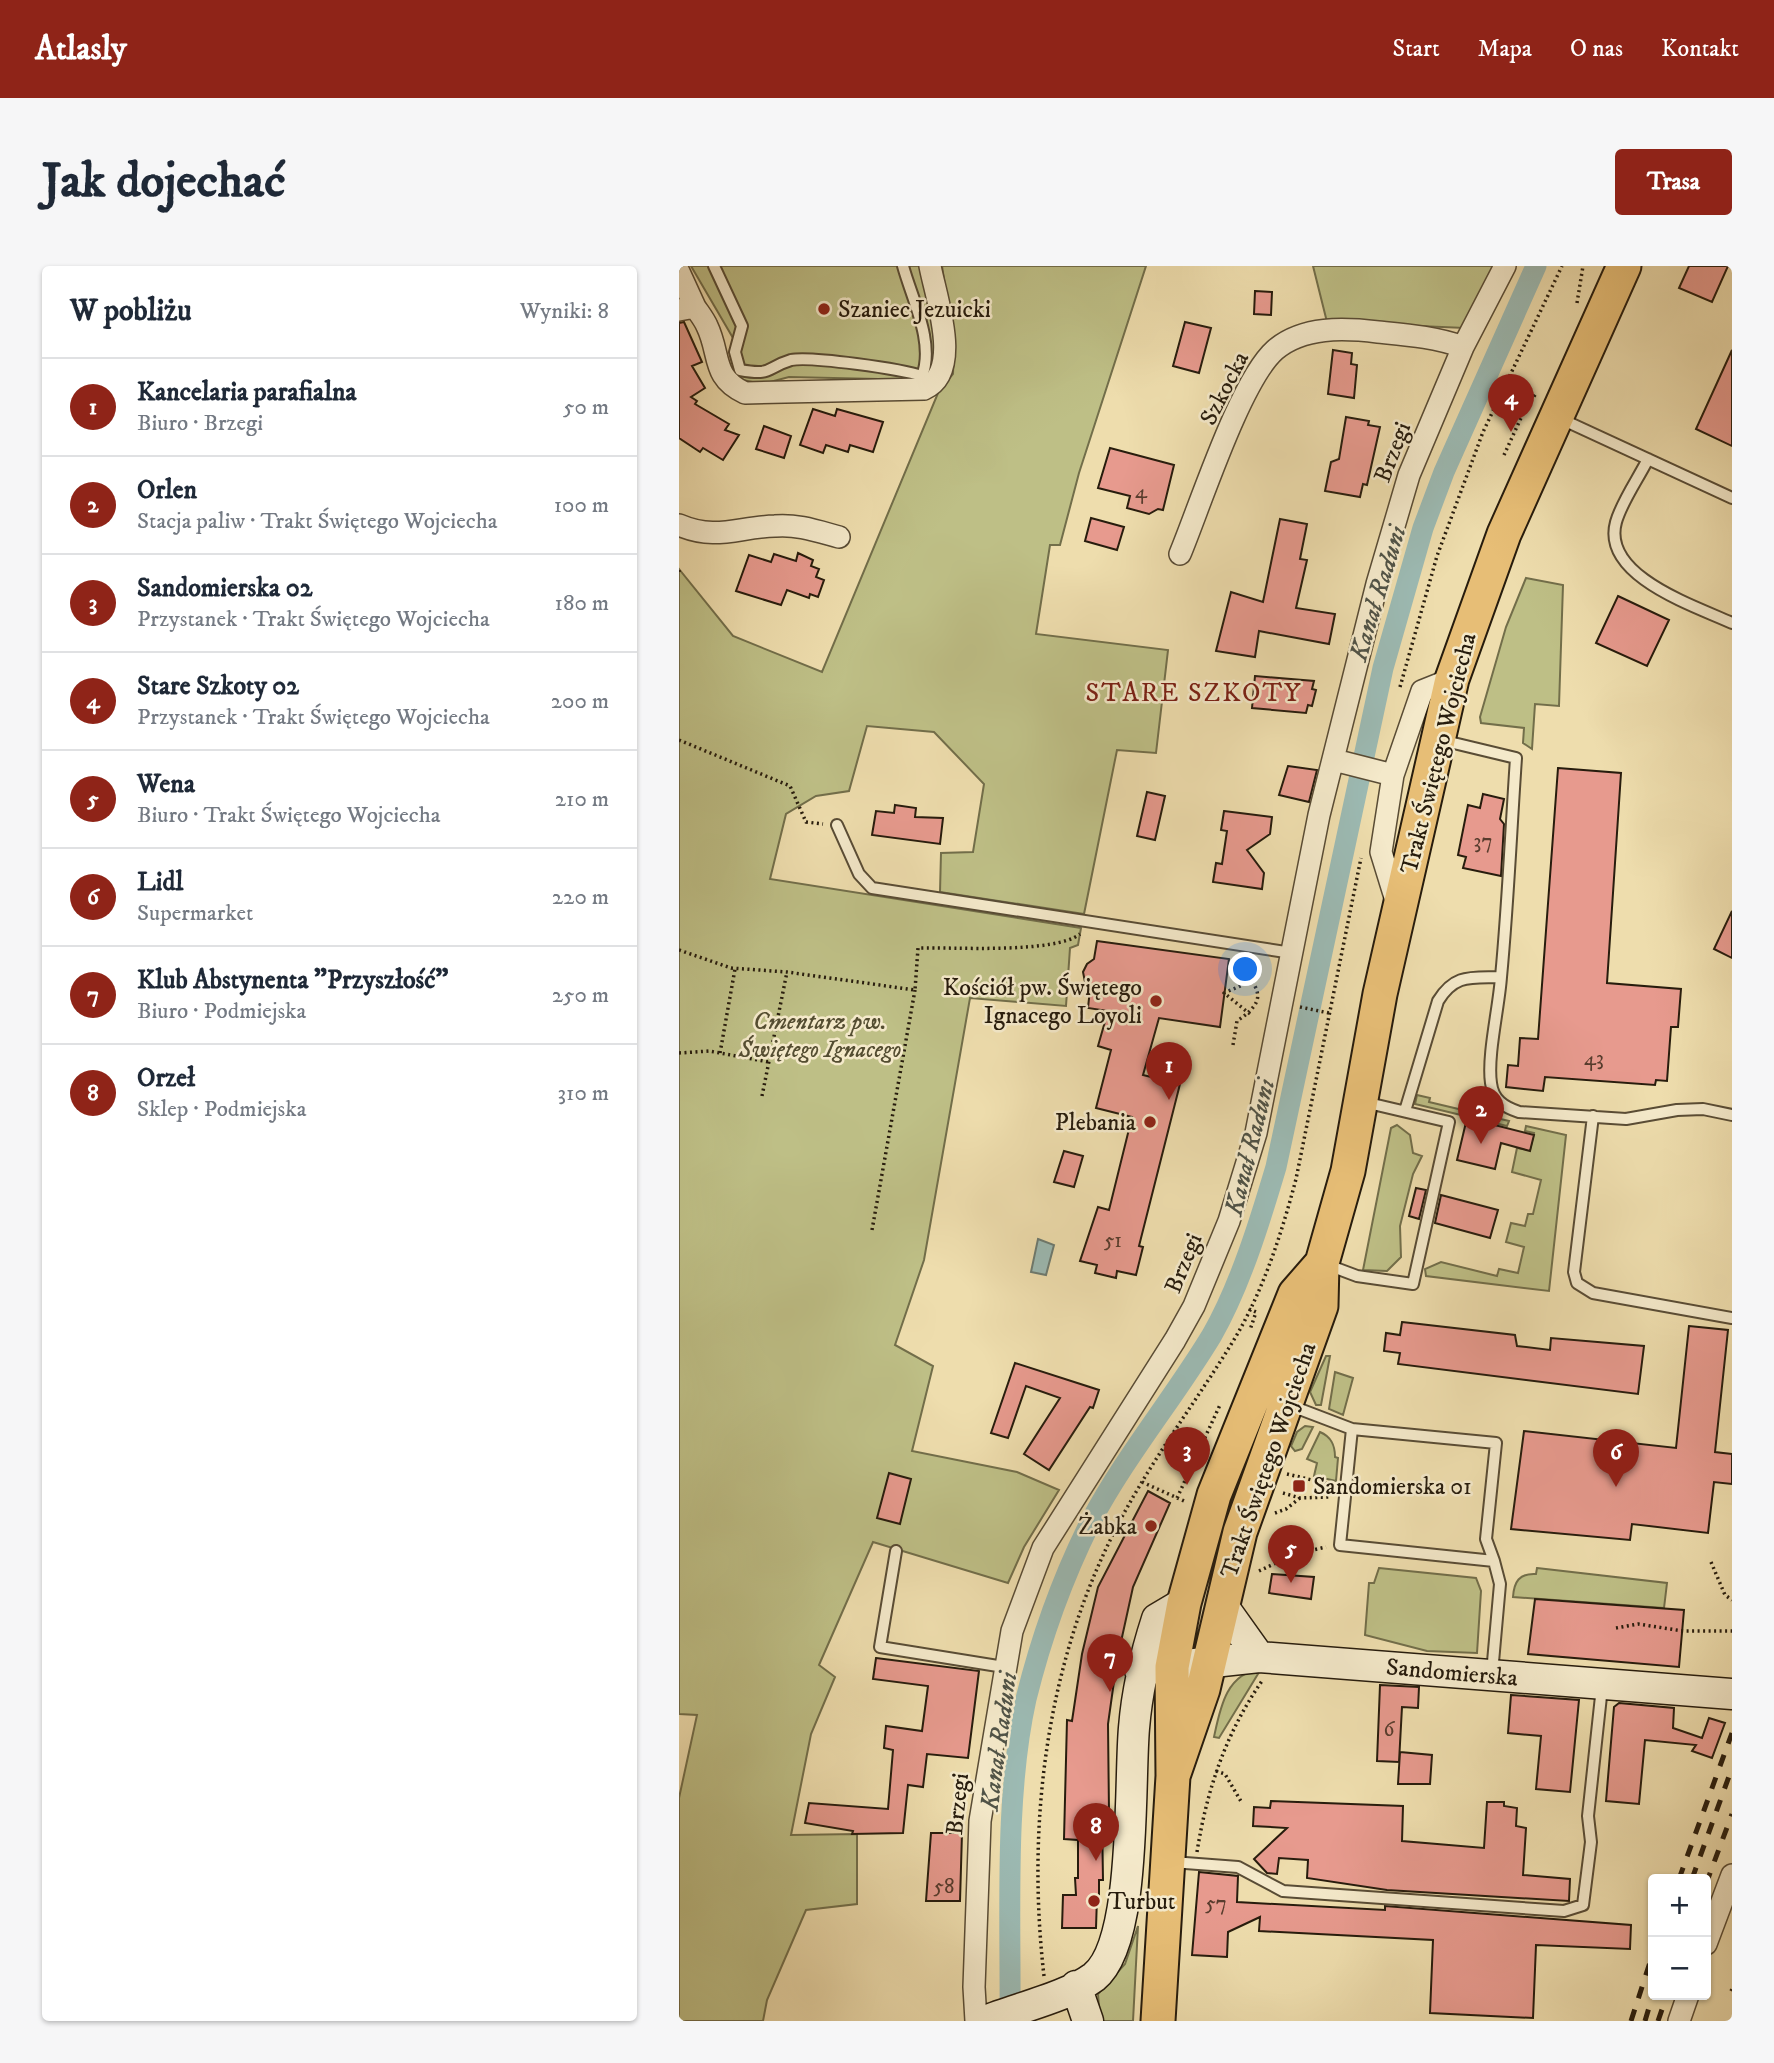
<!DOCTYPE html>
<html lang="pl">
<meta charset="utf-8">
<style>
body{margin:0;font-family:"IM FELL DW Pica",serif;background:#f6f6f7;color:#1f2937}
.controls{position:absolute;right:21px;bottom:21px;display:grid;overflow:hidden;border-radius:7px;box-shadow:0 2px 5px #0004}
.controls button{width:63px;height:63px;display:grid;place-items:center;padding:0;border:0;border-bottom:2px solid #e0e1e3;background:#fff;color:#1f2937;font:35px sans-serif}
.you{position:absolute;left:567px;top:704px;width:24px;height:24px;margin:-18px;border:5px solid #fff;border-radius:50%;background:#1a73e8;box-shadow:0 0 0 10px #1a73e833}
.badge{display:grid;place-items:center;width:46px;height:46px;border-radius:50%;background:#8f2418;color:#fff;font-size:23px;font-weight:700}
.pin{position:absolute;translate:-50% -58px;filter:drop-shadow(0 2px 4px #0008)}
.pin::after{content:'';position:absolute;top:37px;width:24px;height:21px;background:inherit;clip-path:polygon(0 0,100% 0,50% 100%)}
.list{margin:0;padding:0;list-style:none}
h2{display:flex;justify-content:space-between;align-items:center;height:91px;margin:0;padding:0 28px;font-size:30px}
h2 small{font-size:23px;font-weight:400;color:#747a83}
.list li{display:grid;grid-template-columns:46px 1fr auto;gap:21px;align-items:center;box-sizing:border-box;height:98px;padding:0 28px;border-top:2px solid #e0e1e3}
.list b{display:block;font-size:26px;white-space:nowrap}
.list p{margin:0;font-size:23px;white-space:nowrap;color:#747a83}
.list em{font-size:23px;font-style:normal;color:#747a83}
.map{position:relative;flex:none;width:1053px;height:1755px;overflow:hidden;border-radius:7px}
header{display:flex;align-items:center;gap:42px;box-sizing:border-box;height:98px;padding:0 35px;background:#8f2418;color:#fff}
header strong{font-size:33px}
nav{display:flex;gap:38px;margin-inline-start:auto;font-size:24px}
.intro{display:flex;align-items:center;justify-content:space-between;box-sizing:border-box;height:168px;padding:0 42px}
h1{margin:0;font-size:49px}
.button{padding:18px 32px;border-radius:7px;background:#8f2418;color:#fff;font-size:24px;font-weight:700}
main{display:flex;gap:42px;padding:0 42px}
aside{flex:1;background:#fff;border-radius:7px;box-shadow:0 2px 5px #0004}
.map>svg:first-child{display:block}
.green{fill:#bebf86;stroke:#726e4a;stroke-width:2}
.water{fill:#9cbab3;stroke:#6d7b71;stroke-width:2}
.lines{fill:none;stroke-linecap:round;stroke-linejoin:round}
.canal{stroke:#9cbab3;stroke-width:21}
.building{fill:#e79a8e;stroke:#271c0d;stroke-width:2}
.lane-casing{stroke:#594c35;stroke-width:14}
.street-casing{stroke:#594c35;stroke-width:24}
.secondary-casing{stroke:#271c0d;stroke-width:33}
.primary-casing{stroke:#271c0d;stroke-width:37}
.path{stroke:#271c0d;stroke-width:3.5;stroke-dasharray:2 3.5;stroke-linecap:butt}
.lane{stroke:#f4e9ca;stroke-width:10}
.street{stroke:#f4e9ca;stroke-width:21}
.secondary{stroke:#f4e9ca;stroke-width:30}
.primary{stroke:#e7be76;stroke-width:33}
.rail{stroke:#271c0d;stroke-width:5;stroke-dasharray:12 12;stroke-linecap:butt}
.poi-dot{fill:#8f2418;stroke:#f4e9ca;stroke-width:2.5}
.labels{text-anchor:middle;stroke-width:5;stroke-linejoin:round;paint-order:stroke}
.number-label{font-size:21px;fill:#573c2d}
.poi-label{font-size:24px;fill:#271c0d;stroke:#f4e9ca;text-anchor:start}
.street-label{font-size:24px;fill:#271c0d;stroke:#f4e9ca}
.park-label{font-size:24px;font-style:italic;fill:#544d31;stroke:#f4e9ca}
.water-label{font-size:26px;font-style:italic;fill:#505347;stroke:#f4e9ca}
.neighbourhood-label{font-size:26px;letter-spacing:2px;fill:#7a1f14;stroke:#f4e9ca}
</style>
<header>
<strong>Atlasly</strong>
<nav><a>Start</a><a>Mapa</a><a>O nas</a><a>Kontakt</a></nav>
</header>
<div class="intro"><h1>Jak dojechać</h1><a class="button">Trasa</a></div>
<main>
<aside>
<h2>W pobliżu<small>Wyniki: 8</small></h2>
<ul class="list">
<li><span class="badge">1</span><div><b>Kancelaria parafialna</b><p>Biuro · Brzegi</p></div><em>50 m</em></li>
<li><span class="badge">2</span><div><b>Orlen</b><p>Stacja paliw · Trakt Świętego Wojciecha</p></div><em>100 m</em></li>
<li><span class="badge">3</span><div><b>Sandomierska 02</b><p>Przystanek · Trakt Świętego Wojciecha</p></div><em>180 m</em></li>
<li><span class="badge">4</span><div><b>Stare Szkoty 02</b><p>Przystanek · Trakt Świętego Wojciecha</p></div><em>200 m</em></li>
<li><span class="badge">5</span><div><b>Wena</b><p>Biuro · Trakt Świętego Wojciecha</p></div><em>210 m</em></li>
<li><span class="badge">6</span><div><b>Lidl</b><p>Supermarket</p></div><em>220 m</em></li>
<li><span class="badge">7</span><div><b>Klub Abstynenta &quot;Przyszłość&quot;</b><p>Biuro · Podmiejska</p></div><em>250 m</em></li>
<li><span class="badge">8</span><div><b>Orzeł</b><p>Sklep · Podmiejska</p></div><em>310 m</em></li>
</ul>
</aside>
<div class="map">
<svg width="1053" height="1755" viewBox="0 0 1053 1755">
<rect width="100%" height="100%" fill="#eeddad"/>
<filter id="stains"><feTurbulence type="fractalNoise" baseFrequency=".00286" numOctaves="4"/><feColorMatrix values="0 0 0 0 .2 0 0 0 0 .09 0 0 0 0 .02 0 0 0 .5 -.17"/></filter>
<radialGradient id="worn" r=".72"><stop offset=".6" stop-color="#630" stop-opacity="0"/><stop offset="1" stop-color="#630" stop-opacity=".3"/></radialGradient>
<path class="green" d="M12,0H242L260,83L256,106L244,114L110,111L83,118L64,114L54,101V72Z
M263,0H467L400,207L381,279H371L357,368L489,384L477,487L438,484L405,648L261,626L262,587L294,586L305,518L255,466L188,460L170,525L137,530L107,548L91,613L402,662L399,679L391,682L387,740L291,732L245,994L216,1079L254,1100L233,1185L338,1206L380,1224L345,1281L329,1317L194,1276L140,1399L156,1411L132,1468L112,1569L178,1568V1638L127,1644L88,1734L84,1755H0V1532L18,1449L0,1448V303L54,370L143,406L259,127L274,108L275,79Z
M634,0H815L786,62L648,56Z
M847,312L884,319L880,440L856,438L853,483L844,477L845,462L802,457L801,451L827,361Z
M738,829L751,832L750,836L830,855L828,860L736,838Z
M718,859L731,869L734,887L743,890L734,908L721,960L722,991L708,1005L684,1004L712,862Z
M847,860L887,869L870,1025L747,1010L746,1003L762,996L818,1010L820,1003L839,1007L845,981L827,976L832,957L846,960L849,948H854L862,914L833,906L838,882L851,884L855,867L846,865Z
M647,1090H651L642,1139H637L631,1126Z
M656,1106L674,1112L664,1149L650,1143Z
M626,1160L634,1161L623,1183L616,1185L612,1180L618,1166Z
M641,1166C653,1171 656,1180 656,1191L659,1192L657,1215L635,1210L638,1197L628,1193Z
M700,1302L797,1312L802,1325L798,1387L748,1385L686,1369L690,1317H695Z
M858,1302L988,1317L985,1342L834,1331C835,1316 840,1307 857,1308Z
M582,1403L540,1472L535,1471C541,1443 547,1407 582,1403Z
M459,1660L454,1755H421L419,1728L446,1698Z"/>
<path class="water" d="M359,973L375,979L367,1009L352,1006Z"/>
<g class="lines">
<path class="canal" d="M331,1755C332,1653 325,1532 347,1433C362,1372 384,1311 412,1255C447,1189 495,1132 533,1069C561,1020 581,955 597,901L704,402L744,262L765,206L857,0"/>
</g>
<path class="building" d="M1010,0H1049L1033,36L1000,22Z
M576,25L593,26L592,49L575,48Z
M5,56L23,96L13,100L26,122L12,131L18,135L16,138L50,158L46,164L60,169L44,194L24,182L21,186L0,172V57Z
M506,56L532,62L520,107L494,100Z
M654,84L673,87L672,98L678,99L675,132L649,128Z
M1053,84V180L1017,163Z
M134,143L156,150L158,143L204,156L194,186L171,179L169,186L147,179L144,187L121,179Z
M667,151L690,155L689,159L701,161L688,219L684,218L681,231L646,225L652,196L660,193Z
M85,160L112,170L105,192L77,183Z
M431,182L495,199L484,244L479,243L470,248L448,242L451,230L419,222Z
M412,252L445,261L438,284L406,275Z
M601,253L628,258L621,293L628,294L617,342L656,348L650,378L580,365L576,391L537,385L552,326L584,336Z
M119,287L134,294L132,300L140,303L137,311L145,314L139,331L131,328L130,332L108,324L102,339L57,325L70,289L92,296L95,288L117,295Z
M939,330L990,354L968,400L917,377Z
M576,410L635,415L633,423L637,424L633,440L629,439L627,447L573,442Z
M609,500L638,504L630,536L600,529Z
M879,502L942,507L928,717L1002,723L999,761H992L988,815L977,814L976,819L866,811L864,825L827,821L829,799L839,800L841,772L859,773Z
M468,526L486,530L476,574L458,570Z
M804,528L825,533L821,553L825,558L822,610L784,602L787,591L779,589L789,539L801,542Z
M216,539L237,542L236,551L264,552L261,578L193,569L197,545L215,547Z
M545,545L593,551L591,568L568,584L585,607L583,623L534,616L537,597L543,598L548,565L542,564Z
M1053,645V692L1035,683Z
M418,675L550,693L541,761L480,752L464,809L501,818L460,980L464,981L457,1009L438,1005L437,1012L416,1007L418,999L401,995L419,941L430,944L453,851L417,842L432,784L419,780L429,745L409,742L411,723L406,716L404,706L408,698L415,693Z
M788,852L855,869L851,885L822,877L816,903L778,894Z
M385,885L404,890L395,921L375,916Z
M737,922L747,924L740,953L730,950Z
M762,929L819,944L811,972L756,957Z
M723,1056L836,1069L838,1080L871,1084L872,1072L965,1080L959,1128L719,1098L721,1087L705,1085L707,1067L721,1069Z
M1010,1060L1049,1064L1036,1186L1053,1188V1218L1035,1216L1029,1267L953,1258L951,1274L832,1263L845,1165L997,1182Z
M336,1097L420,1124L414,1142L411,1141L370,1204L345,1188L381,1132L347,1120L329,1172L312,1167Z
M210,1207L232,1213L221,1258L198,1252Z
M469,1225L491,1237L454,1321L438,1394L429,1458L430,1546L428,1552H423L424,1614H420V1631H418L417,1662H383L384,1629H397L396,1612H399V1574L385,1573L388,1454L393,1455L403,1388L419,1321Z
M593,1308L635,1311L632,1333L590,1327Z
M856,1333L1005,1344L1000,1401L849,1388Z
M197,1392L300,1405L289,1492L248,1488L244,1521L229,1519L224,1567L173,1568L174,1565L126,1557L130,1537L209,1543L214,1484L205,1482L207,1460L243,1465L249,1420L194,1413Z
M701,1419L740,1421L739,1442L723,1441L720,1496L698,1495Z
M832,1429L900,1434L891,1526L857,1523L862,1470L829,1467Z
M940,1437L995,1442L994,1462L1023,1472L1030,1452L1046,1457L1033,1492L1013,1485L1017,1479L966,1474L960,1538L927,1535L935,1441Z
M721,1486L753,1489L751,1518H719Z
M592,1535L724,1540L723,1575L805,1582L808,1536H825V1540L838,1542L837,1560L847,1562L844,1609L891,1613L890,1635L708,1624L628,1612L629,1594L600,1592L598,1608L588,1607L575,1593L608,1562L574,1560L575,1541L591,1542Z
M252,1567H283L281,1635H247Z
M520,1606L559,1610L558,1636L706,1644V1640L952,1659L951,1683L857,1679L854,1752L751,1747L754,1674L580,1665L581,1651L549,1666L548,1691L513,1689Z"/>
<g class="lines">
<g class="lane-casing">
<path id="lane" d="M35,0L63,60L56,86L61,104C94,110 86,102 112,94C131,90 223,103 243,110C256,77 233,33 224,0
M880,152L1053,232
M969,193C959,213 943,235 937,256C922,310 1016,340 1053,357
M762,474L837,492C832,565 829,638 822,711C820,741 808,790 812,817C814,834 825,841 840,846L947,853L998,844L1024,843L1053,849
M158,559L180,608L193,622L613,687
M726,845L759,735C776,707 793,712 822,711
M914,850L895,1006L898,1017L914,1027L1053,1052
M646,998L678,1010L734,1018L770,856L685,836
M610,1139L673,1163
M217,1285L201,1381L325,1401
M813,1407L821,1318L815,1295L661,1279L673,1163L817,1177L807,1273L815,1295
M493,1596L559,1601L604,1625L885,1645L904,1639L912,1576L909,1550L923,1421"/>
</g>
<g class="street-casing">
<path id="street" d="M0,6L16,41
M0,44L16,41C20,47 25,53 28,60C42,89 32,111 66,127L245,123C284,106 257,32 251,0
M0,259C37,275 59,261 96,260C118,258 138,265 160,271
M501,288C521,240 561,115 596,84C624,60 665,62 699,66C729,69 756,71 784,81
M655,494L714,509
M719,641L702,586L714,509L743,425L773,413
M1027,1678L1053,1609
M297,1755L295,1721L301,1555L333,1365L364,1282L496,1074L515,1040L550,955L577,867L640,549L698,318L730,209L784,81L826,0
M1000,1755L1009,1729"/>
</g>
<g class="secondary-casing">
<path id="secondary" d="M543,1339L580,1391
M461,1404L580,1391L1053,1428
M397,1720L409,1755
M306,1755C338,1742 388,1731 415,1711C458,1677 450,1518 455,1462C458,1424 466,1390 478,1353L505,1337"/>
</g>
<g class="primary-casing">
<path id="primary" d="M494,1510L524,1423L561,1266L642,1040L643,997L669,905L701,728L773,413L825,268L945,0
M479,1755L494,1510L493,1401L505,1337L535,1229L616,1028L643,997"/>
</g>
<path class="path" d="M898,37L904,0
M825,189L846,143L858,126
M0,304V306
M721,421L758,290L804,166L883,0
M0,474L111,520L127,556L144,558
M0,684L52,702L108,706L236,724L239,682C275,681 375,688 401,668
M621,741L650,747
M571,748L545,727L575,714
M554,779L558,755C593,731 576,724 562,695
M0,787L30,785L90,796
M41,787L56,703
M83,830L108,706
M193,964L236,724
M570,1043L577,1046L571,1064
M608,1208L654,1219
M463,1216L505,1235
M604,1227L621,1232L651,1231
M498,1232L541,1139
M596,1247L607,1243L621,1232
M1032,1296L1046,1329L1053,1334
M580,1305L616,1288L647,1281
M937,1362L959,1358L1004,1365H1053
M537,1505L546,1508L563,1537
M518,1586C528,1523 547,1467 583,1415
M1027,1705L1030,1697
M365,1710C347,1554 368,1390 443,1251C477,1187 522,1129 559,1067C586,1019 603,966 617,913L682,592
M1052,1725L1053,1723"/>
<use href="#lane" class="lane"/>
<use href="#street" class="street"/>
<use href="#secondary" class="secondary"/>
<use href="#primary" class="primary"/>
<path class="rail" d="M1000,1613L1053,1467
M1013,1613L1053,1502
M1027,1618L1053,1548
M952,1755L974,1687
M966,1755L974,1728
M979,1755L988,1729"/>
</g>
<g class="poi-dot">
<circle cx="145" cy="43" r="7"/>
<circle cx="477" cy="735" r="7"/>
<circle cx="471" cy="856" r="7"/>
<rect x="613" y="1213" width="14" height="14" rx="3.5"/>
<circle cx="472" cy="1260" r="7"/>
<circle cx="415" cy="1635" r="7"/>
</g>
<g class="labels">
<g class="number-label">
<text x="462" y="232">4</text>
<text x="804" y="582">37</text>
<text x="915" y="799">43</text>
<text x="434" y="981">51</text>
<text x="710" y="1470">6</text>
<text x="265" y="1627">58</text>
<text x="537" y="1644">57</text>
</g>
<g class="poi-label">
<text x="159" y="51">Szaniec Jezuicki</text>
<text x="463" y="729" text-anchor="end">Kościół pw. Świętego<tspan x="463" dy="28">Ignacego Loyoli</tspan></text>
<text x="457" y="864" text-anchor="end">Plebania</text>
<text x="634" y="1228">Sandomierska 01</text>
<text x="458" y="1268" text-anchor="end">Żabka</text>
<text x="429" y="1643">Turbut</text>
</g>
<g class="street-label">
<text transform="translate(545 122) rotate(-63)" y="8">Szkocka</text>
<text transform="translate(713 186) rotate(-69)" y="8">Brzegi</text>
<text transform="translate(759 487) rotate(-76)" y="8">Trakt Świętego Wojciecha</text>
<text transform="translate(504 997) rotate(-68)" y="8">Brzegi</text>
<text transform="translate(589 1194) rotate(-71)" y="8">Trakt Świętego Wojciecha</text>
<text transform="translate(773 1406) rotate(5)" y="8">Sandomierska</text>
<text transform="translate(278 1538) rotate(-84)" y="8">Brzegi</text>
</g>
<g class="park-label">
<text x="141" y="763">Cmentarz pw.<tspan x="141" dy="28">Świętego Ignacego</tspan></text>
</g>
<g class="water-label">
<text transform="translate(698 327) rotate(-73)" y="9">Kanał Raduni</text>
<text transform="translate(570 881) rotate(-76)" y="9">Kanał Raduni</text>
<text transform="translate(319 1475) rotate(-82)" y="9">Kanał Raduni</text>
</g>
<g class="neighbourhood-label">
<text x="515" y="435">STARE SZKOTY</text>
</g>
</g>
<rect width="100%" height="100%" filter="url(#stains)"/>
<rect width="100%" height="100%" fill="url(#worn)"/>
</svg>
<div class="controls">
<button>+</button>
<button>−</button>
</div>
<div class="you"></div>
<div class="pin badge" style="left:490px;top:834px">1</div>
<div class="pin badge" style="left:802px;top:878px">2</div>
<div class="pin badge" style="left:508px;top:1219px">3</div>
<div class="pin badge" style="left:832px;top:166px">4</div>
<div class="pin badge" style="left:612px;top:1317px">5</div>
<div class="pin badge" style="left:937px;top:1221px">6</div>
<div class="pin badge" style="left:431px;top:1426px">7</div>
<div class="pin badge" style="left:417px;top:1595px">8</div>
</div>
</main>
